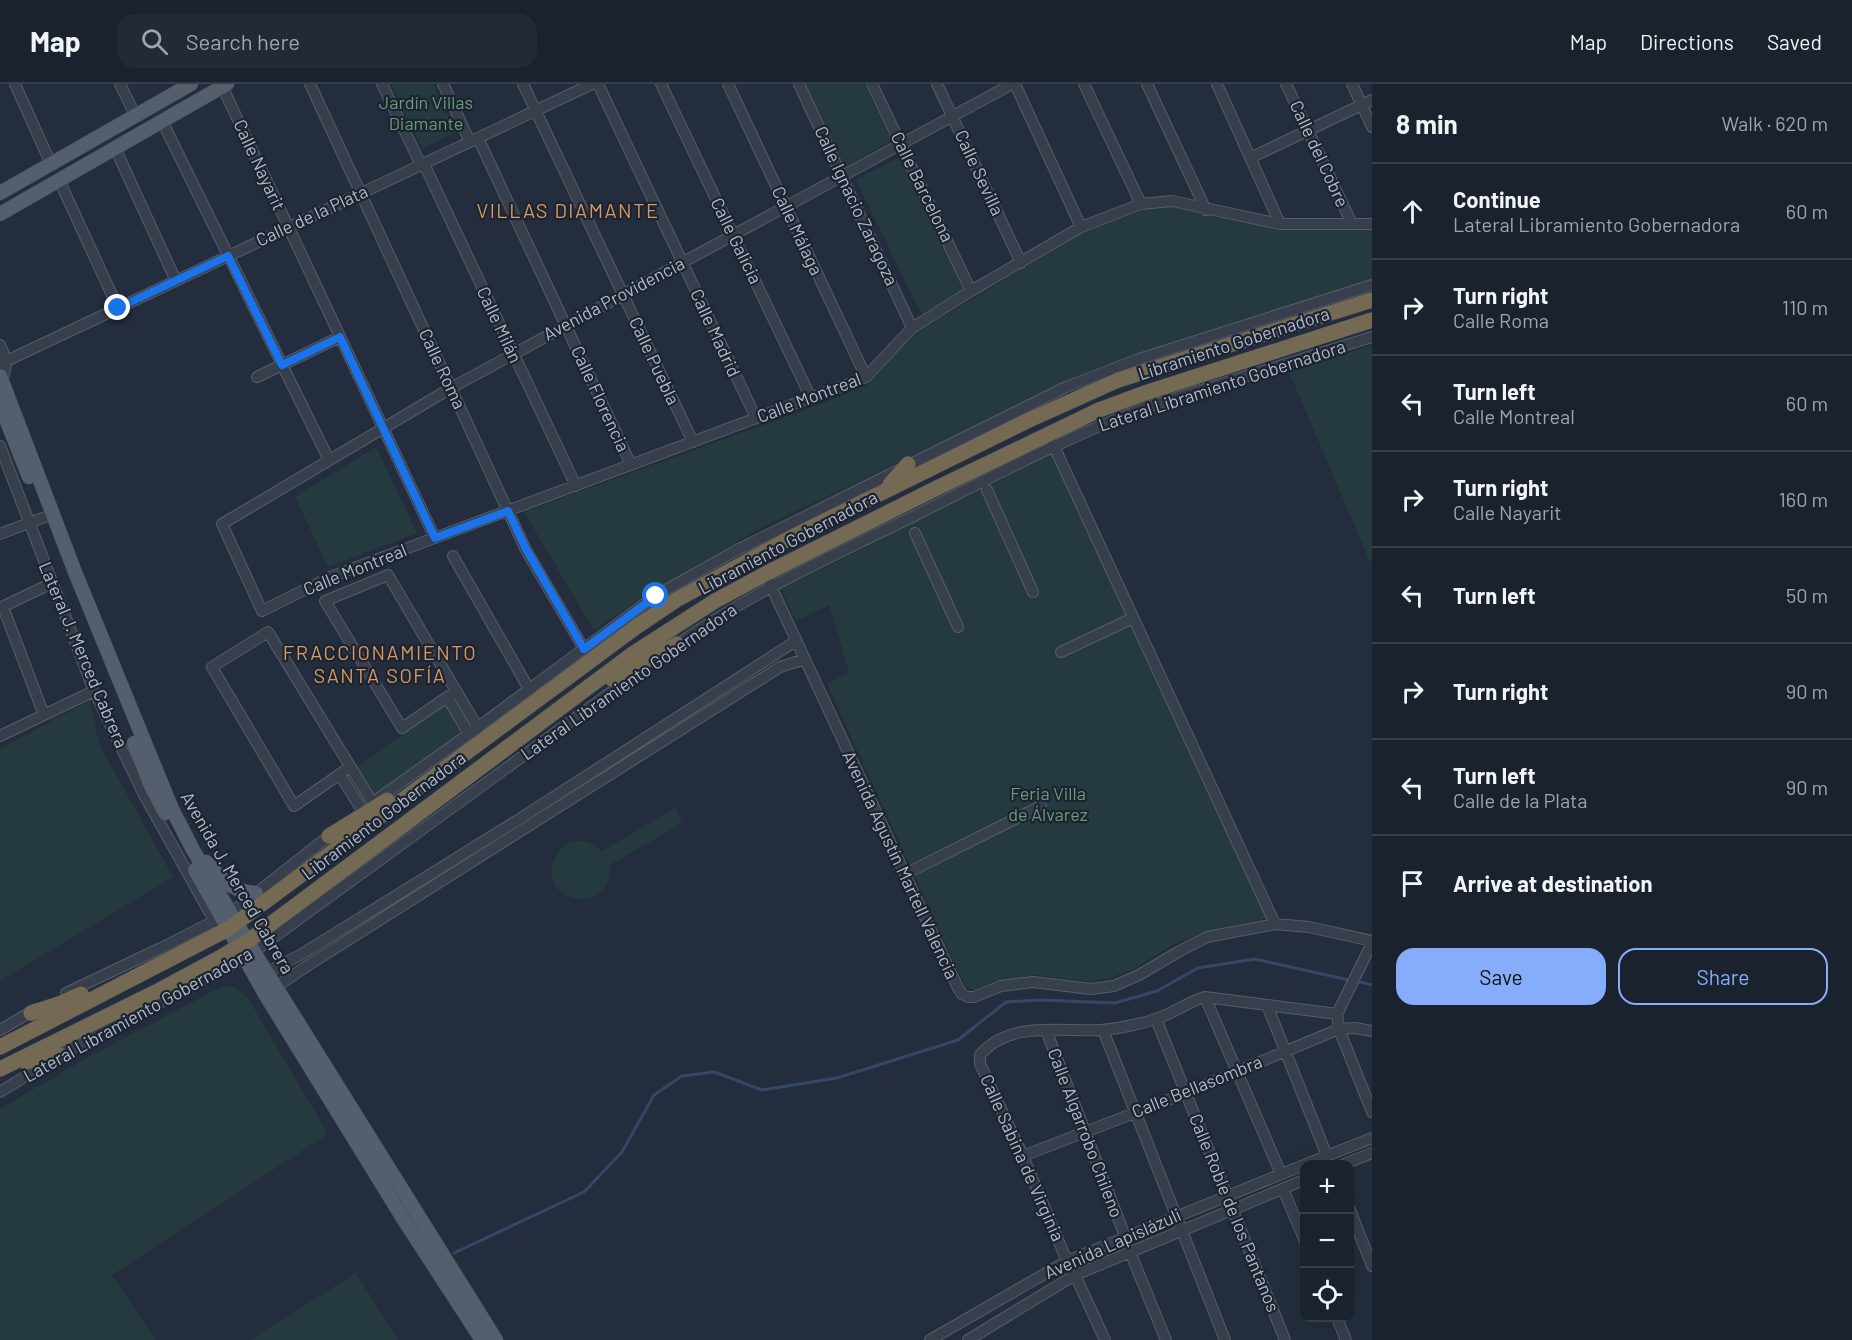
<!DOCTYPE html>
<meta charset="utf-8">
<style>
body{margin:0;font-family:Barlow,sans-serif;background:#232a36;color:#f1f3f6}
.controls{position:absolute;right:18px;bottom:18px;display:grid;overflow:hidden;border-radius:12px;box-shadow:0 6px 24px #0002}
.controls button{width:54px;height:54px;display:grid;place-items:center;padding:0;border:0;border-bottom:2px solid #383f4a;background:#1a222e;color:#f1f3f6;font:30px sans-serif}
.stop{position:absolute;width:18px;height:18px;margin:-14px;border:4px solid #1a73e8;border-radius:50%;background:#fff}
.stop.end{background:#1a73e8;border-color:#fff;box-shadow:0 2px 6px #0008}
.list{margin:0;padding:0;list-style:none}
h2{display:flex;justify-content:space-between;align-items:center;height:78px;margin:0;padding:0 24px;font-size:26px}
h2 small{font-size:20px;font-weight:400;color:#9fa4aa}
.list li{display:grid;grid-template-columns:39px 1fr auto;gap:18px;align-items:center;box-sizing:border-box;height:96px;padding:0 24px;border-top:2px solid #383f4a}
.list b{display:block;font-size:22px;white-space:nowrap}
.list p{margin:0;font-size:20px;white-space:nowrap;color:#9fa4aa}
.list em{font-size:20px;font-style:normal;color:#9fa4aa}
.actions{display:flex;gap:12px;padding:18px 24px}
.actions a{flex:1;padding:14px 0;border:2px solid #86adfb;border-radius:18px;text-align:center;font-size:21px;color:#86adfb}
.actions .main{background:#86adfb;color:#111}
.icon{flex:none;width:33px;height:33px;fill:none;stroke:currentColor;stroke-width:2;stroke-linecap:round;stroke-linejoin:round}
.map{position:relative;flex:none;width:1372px;height:1256px;overflow:hidden}
header{display:flex;align-items:center;gap:36px;box-sizing:border-box;height:84px;padding:0 30px;background:#1a222e;border-bottom:2px solid #383f4a}
header strong{font-size:28px}
nav{display:flex;gap:33px;margin-inline-start:auto;font-size:21px}
.search{width:420px;height:54px;background:#232a36;display:flex;align-items:center;gap:15px;box-sizing:border-box;padding:0 21px;border-radius:18px;color:#9fa4aa;font-size:22px}
main{display:flex}
aside{flex:1;background:#1a222e}
.map>svg:first-child{display:block}
.green{fill:#253a3e}
.lines{fill:none;stroke-linecap:round;stroke-linejoin:round}
.stream{stroke:#364765;stroke-width:3}
.minor-casing{stroke:#555d6b;stroke-width:12}
.major-casing{stroke:#404856;stroke-width:15}
.highway-casing{stroke:#424a58;stroke-width:16}
.minor{stroke:#373f4d;stroke-width:10}
.major{stroke:#555e6d;stroke-width:14}
.highway{stroke:#746953;stroke-width:15}
.route{stroke:#1a73e8;stroke-width:8}
.labels{text-anchor:middle;stroke-width:4.5;stroke-linejoin:round;paint-order:stroke}
.park-label{font-size:18px;fill:#699a77;stroke:#1c2432}
.street-label{font-size:18px;fill:#b2bac9;stroke:#1c2432}
.neighbourhood-label{font-size:20px;letter-spacing:1.5px;fill:#d7995f;stroke:#1c2432}
</style>
<header>
<strong>Map</strong>
<div class="search"><svg class="icon" aria-label="search" viewBox="0 0 24 24"><circle cx="10" cy="10" r="6"/><path d="M15 15l6 6"/></svg>Search here</div>
<nav><a>Map</a><a>Directions</a><a>Saved</a></nav>
</header>
<main>
<div class="map">
<svg width="1372" height="1256" viewBox="0 0 1372 1256">
<rect width="100%" height="100%" fill="#232d3d"/>
<path class="green" d="M391,0H433L456,48L422,65Z
M803,0H864L892,56L844,84Z
M900,73L904,74L963,204L962,207L923,229L920,228L857,98V95Z
M1172,123L1280,146H1372V196L1096,284L761,444L650,508L594,546L524,428L813,323L867,301L916,249L1086,147L1148,125Z
M1372,261V477L1370,478L1289,288Z
M376,363L417,449L328,483L295,413Z
M1053,370L1268,834L1203,848L1172,861L1134,885L1110,894L1090,898L1035,891L993,898L974,906L965,902L827,600L849,588L829,521L796,537L781,505Z
M90,616L99,660L173,793L0,897V665Z
M446,620L463,647L373,713L355,684Z
M675,724L682,739L610,781C610,794 607,806 594,812C588,816 579,816 572,814C534,802 555,745 590,759C594,761 598,764 602,767Z
M221,903H234L248,914L328,1050L112,1191L156,1256H0V1025L83,976Z
M356,1189L398,1256H250Z"/>
<g class="lines">
<path class="stream" d="M1356,897L1372,901
M454,1169L584,1108L622,1068L654,1011L682,992L714,988L762,1006L837,994L958,956L1006,918L1041,916L1115,919L1157,907L1198,884L1255,875L1349,896"/>
<g class="minor-casing">
<path id="minor" d="M15,0L51,80
M120,0L135,31
M221,0L435,454
M310,0L526,466L584,565
M382,0L421,81
M443,0L470,58
M523,0L693,358
M598,0L756,334
M661,0L811,314
M728,0L866,293
M799,0L912,244
M872,0L971,207
M937,0L1021,179
M1012,0L451,304L222,440L262,527L330,493L866,293L912,244L971,207L1081,143L1141,120L1172,117L1280,140H1372
M1015,0L1081,143
M1084,0L1141,120
M1147,0L1206,126
M1217,0L1280,140
M1286,0L1352,140
M1352,0L1372,43
M162,37L329,376
M478,54L631,381
M115,64L176,197
M1250,74L1372,16
M424,80L576,402
M59,96L118,224
M0,261L7,277L2,298
M0,280L592,0
M257,293L340,253
M1052,358L1275,840
M0,362L94,607L143,709L215,838
M987,406L1033,508
M915,449L958,543
M0,450L45,433
M453,472L529,605
M769,498L958,904L962,910L968,913H974L1001,902L1033,898L1091,905L1114,902L1139,891L1178,868L1207,853L1275,840L1309,843L1372,857
M3,523L44,631
M0,524L52,499
M672,564C747,510 833,472 916,431C992,393 1067,353 1147,323L1372,253
M1061,568L1133,534
M456,607L402,644L325,517L388,491L478,644
M447,613L469,650
M0,652L94,607
M350,683L294,722L212,583L268,548L372,718
M340,691L362,726
M375,717L469,650L655,512L737,466L1066,303L1136,276L1372,201
M905,790L1041,722
M1372,859L1337,930L1339,945L1372,1028
M260,892L302,870L521,734L796,557
M270,907L307,882L780,583L805,575
M66,909L161,864L222,833L241,821L334,748
M1205,913L1281,1090
M1267,921L1327,1072
M1156,935L1285,1256
M0,946L36,925
M1046,946L1125,1152
M1103,946L1225,1256
M0,1008L60,971L245,874L640,587
M1023,1072L1186,1009L1339,945L1355,944L1372,947
M1306,1080L1372,1054
M1344,1080L1372,1069
M1283,1105L1304,1155
M1350,1126L1372,1182
M1130,1168L1166,1256
M1067,1177L1023,1072L980,980V971C1009,936 1061,948 1101,946C1115,945 1142,940 1155,935C1173,930 1187,918 1205,913L1337,930
M1075,1191L1105,1256
M1337,1234L1346,1256
M930,1256L1067,1177L1304,1081
M968,1256L1075,1191L1304,1096"/>
</g>
<g class="major-casing">
<path id="major" d="M0,109L191,0
M0,130L227,0
M0,292L75,488L172,725L193,766L254,868L496,1256
M0,320L29,393
M134,659L150,700L165,729
M206,778C223,795 231,808 256,809
M195,786L265,910L404,1136L482,1256"/>
</g>
<g class="highway-casing">
<path id="highway" d="M890,400L908,380
M612,595L677,560
M329,752L387,716
M31,929L59,920L81,910
M0,963L228,845L636,543L676,516L790,454L1029,336L1087,310L1118,296L1372,216
M26,978L60,971
M0,985L156,908L221,873L248,857L634,569L715,517L769,488L937,404L1099,326L1145,309L1372,236"/>
</g>
<use href="#minor" class="minor"/>
<use href="#major" class="major"/>
<use href="#highway" class="highway"/>
</g>
<g class="lines">
<path class="route" d="M118,224L228,172L282,281L340,253L435,454L508,427L526,465L584,565L656,512"/>
</g>
<g class="labels">
<g class="park-label">
<text x="426" y="25">Jardín Villas<tspan x="426" dy="21">Diamante</tspan></text>
<text x="1048" y="716">Feria Villa<tspan x="1048" dy="21">de Álvarez</tspan></text>
</g>
<g class="street-label">
<text transform="translate(1319 70) rotate(65)" y="6">Calle del Cobre</text>
<text transform="translate(259 81) rotate(65)" y="6">Calle Nayarit</text>
<text transform="translate(979 89) rotate(65)" y="6">Calle Sevilla</text>
<text transform="translate(922 103) rotate(64)" y="6">Calle Barcelona</text>
<text transform="translate(856 122) rotate(65)" y="6">Calle Ignacio Zaragoza</text>
<text transform="translate(312 132) rotate(-25)" y="6">Calle de la Plata</text>
<text transform="translate(797 147) rotate(65)" y="6">Calle Málaga</text>
<text transform="translate(736 157) rotate(64)" y="6">Calle Galicia</text>
<text transform="translate(614 215) rotate(-28)" y="6">Avenida Providencia</text>
<text transform="translate(499 241) rotate(65)" y="6">Calle Milán</text>
<text transform="translate(715 249) rotate(65)" y="6">Calle Madrid</text>
<text transform="translate(1234 260) rotate(-18)" y="6">Libramiento Gobernadora</text>
<text transform="translate(654 277) rotate(65)" y="6">Calle Puebla</text>
<text transform="translate(442 285) rotate(65)" y="6">Calle Roma</text>
<text transform="translate(1222 302) rotate(-18)" y="6">Lateral Libramiento Gobernadora</text>
<text transform="translate(809 314) rotate(-21)" y="6">Calle Montreal</text>
<text transform="translate(600 315) rotate(65)" y="6">Calle Florencia</text>
<text transform="translate(788 459) rotate(-28)" y="6">Libramiento Gobernadora</text>
<text transform="translate(355 486) rotate(-22)" y="6">Calle Montreal</text>
<text transform="translate(83 571) rotate(67)" y="6">Lateral J. Merced Cabrera</text>
<text transform="translate(629 598) rotate(-35)" y="6">Lateral Libramiento Gobernadora</text>
<text transform="translate(384 732) rotate(-37)" y="6">Libramiento Gobernadora</text>
<text transform="translate(900 781) rotate(65)" y="6">Avenida Agustín Martell Valencia</text>
<text transform="translate(237 799) rotate(60)" y="6">Avenida J. Merced Cabrera</text>
<text transform="translate(138 931) rotate(-29)" y="6">Lateral Libramiento Gobernadora</text>
<text transform="translate(1197 1003) rotate(-22)" y="6">Calle Bellasombra</text>
<text transform="translate(1085 1049) rotate(69)" y="6">Calle Algarrobo Chileno</text>
<text transform="translate(1022 1074) rotate(66)" y="6">Calle Sabina de Virginia</text>
<text transform="translate(1234 1129) rotate(68)" y="6">Calle Roble de los Pantanos</text>
<text transform="translate(1113 1160) rotate(-24)" y="6">Avenida Lapislázuli</text>
</g>
<g class="neighbourhood-label">
<text x="568" y="134">VILLAS DIAMANTE</text>
<text x="380" y="576">FRACCIONAMIENTO<tspan x="380" dy="23">SANTA SOFÍA</tspan></text>
</g>
</g>
</svg>
<div class="controls">
<button>+</button>
<button>−</button>
<button><svg class="icon" aria-label="locate" viewBox="0 0 24 24"><circle cx="12" cy="12" r="6"/><path d="M12 2v4M12 18v4M2 12h4M18 12h4"/></svg></button>
</div>
<div class="stop" style="left:656px;top:512px"></div>
<div class="stop end" style="left:118px;top:224px"></div>
</div>
<aside>
<h2>8 min<small>Walk · 620 m</small></h2>
<ul class="list">
<li><svg class="icon" aria-label="ahead" viewBox="0 0 24 24"><path d="M12 20V5M6 11l6-6 6 6"/></svg><div><b>Continue</b><p>Lateral Libramiento Gobernadora</p></div><em>60 m</em></li>
<li><svg class="icon" aria-label="right" viewBox="0 0 24 24"><path d="M7 20v-9h11M14 6l5 5-5 5"/></svg><div><b>Turn right</b><p>Calle Roma</p></div><em>110 m</em></li>
<li><svg class="icon" aria-label="left" viewBox="0 0 24 24"><path d="M17 20v-9H6M10 6l-5 5 5 5"/></svg><div><b>Turn left</b><p>Calle Montreal</p></div><em>60 m</em></li>
<li><svg class="icon" aria-label="right" viewBox="0 0 24 24"><path d="M7 20v-9h11M14 6l5 5-5 5"/></svg><div><b>Turn right</b><p>Calle Nayarit</p></div><em>160 m</em></li>
<li><svg class="icon" aria-label="left" viewBox="0 0 24 24"><path d="M17 20v-9H6M10 6l-5 5 5 5"/></svg><div><b>Turn left</b></div><em>50 m</em></li>
<li><svg class="icon" aria-label="right" viewBox="0 0 24 24"><path d="M7 20v-9h11M14 6l5 5-5 5"/></svg><div><b>Turn right</b></div><em>90 m</em></li>
<li><svg class="icon" aria-label="left" viewBox="0 0 24 24"><path d="M17 20v-9H6M10 6l-5 5 5 5"/></svg><div><b>Turn left</b><p>Calle de la Plata</p></div><em>90 m</em></li>
<li><svg class="icon" aria-label="arrive" viewBox="0 0 24 24"><path d="M6 21V4h12l-3 4 3 4H6"/></svg><div><b>Arrive at destination</b></div></li>
</ul>
<div class="actions"><a class="main">Save</a><a>Share</a></div>
</aside>
</main>
